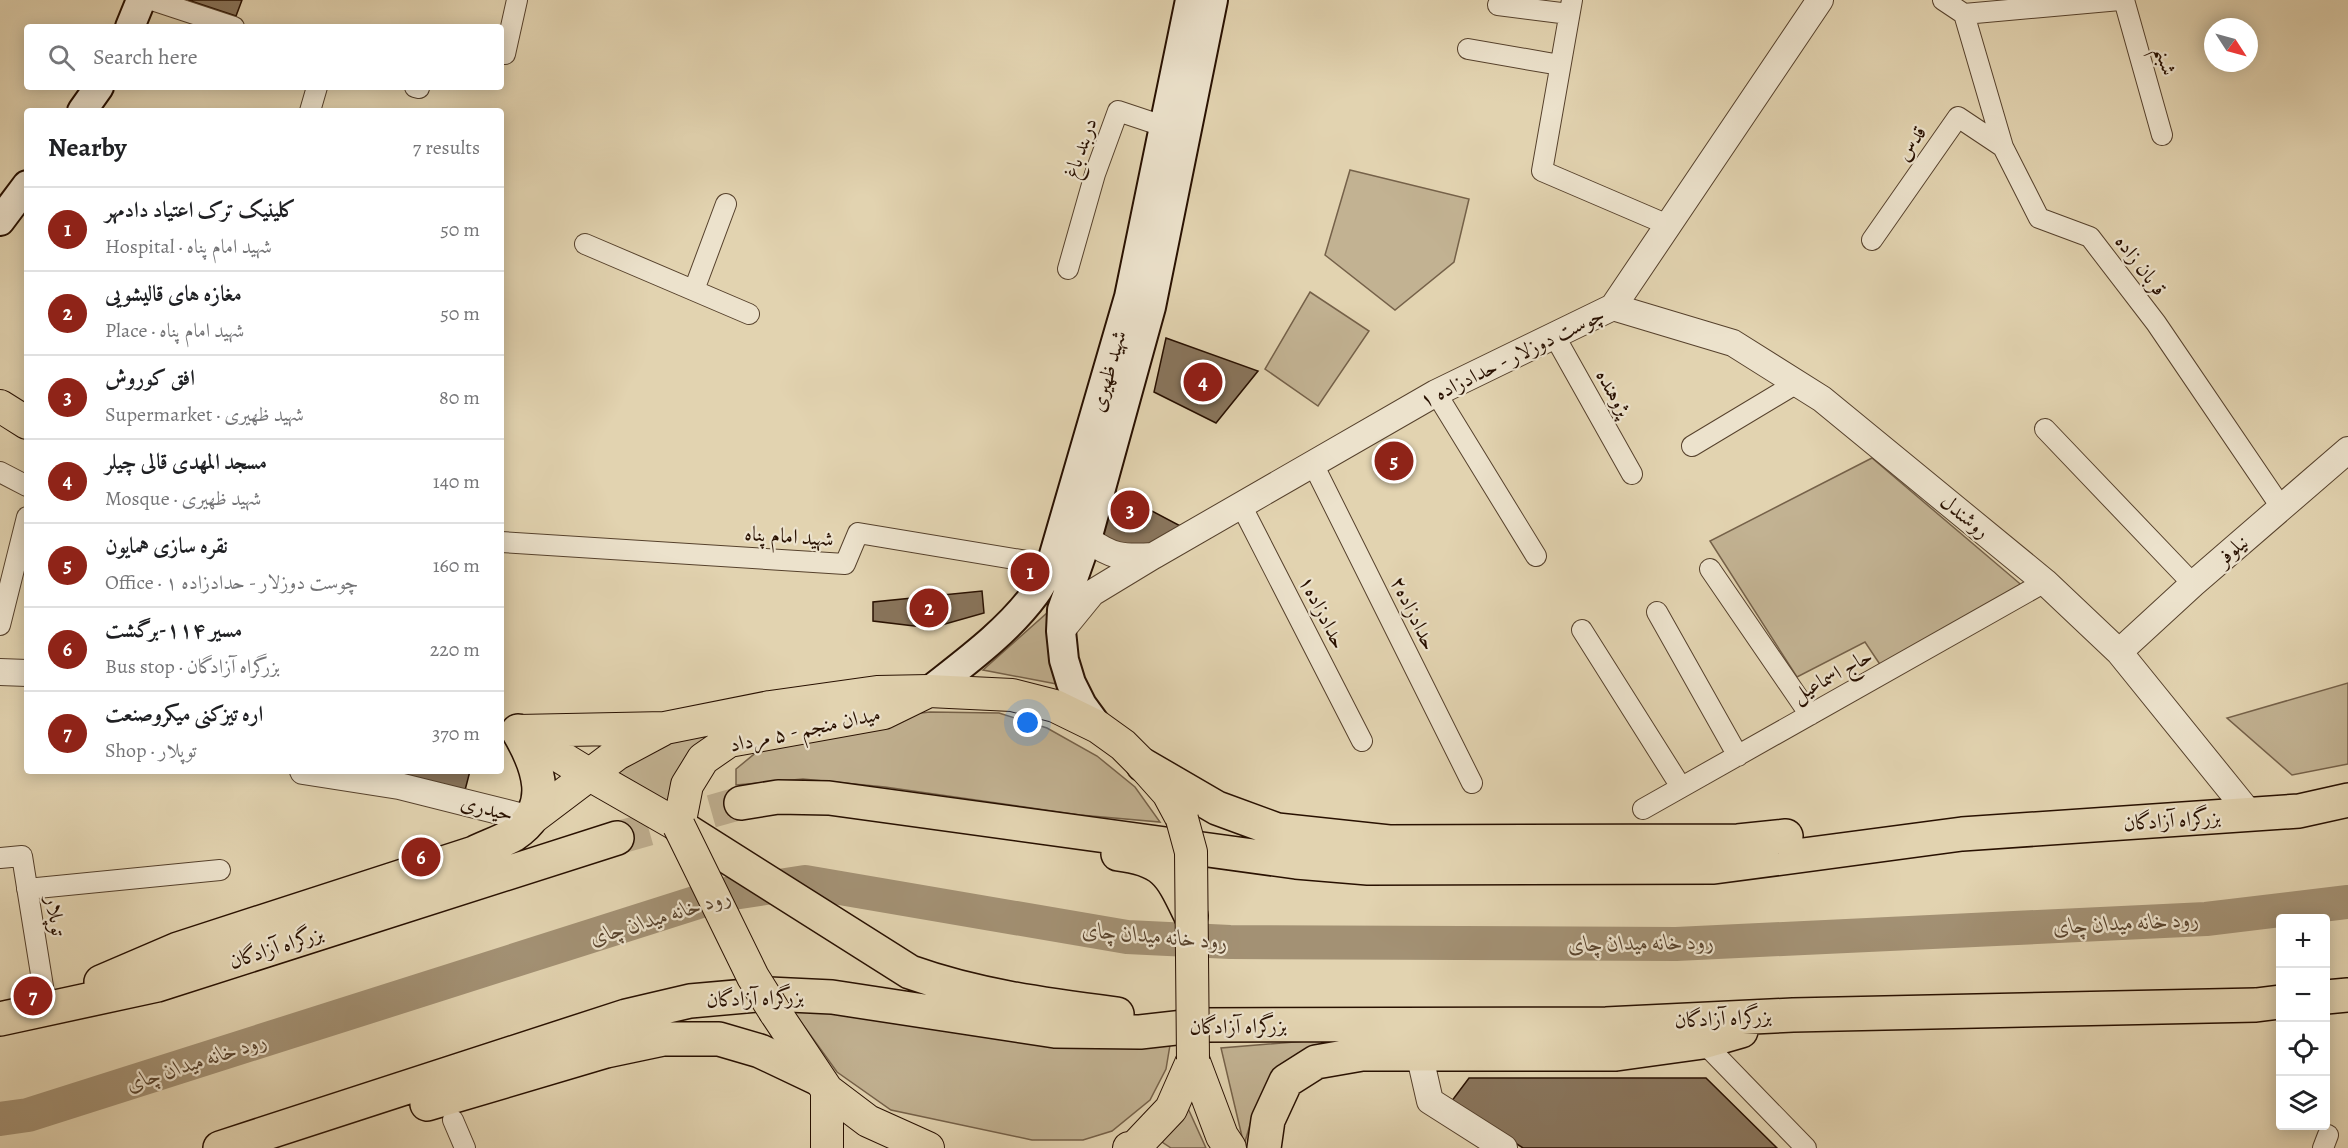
<!DOCTYPE html>
<meta charset="utf-8">
<style>
body{margin:0;font-family:Alegreya,Amiri,serif;background:#f2f2f2;color:#202124}
.controls{position:absolute;right:18px;bottom:18px;display:grid;overflow:hidden;border-radius:6px;box-shadow:0 3px 15px #0003}
.controls button{width:54px;height:54px;display:grid;place-items:center;padding:0;border:0;border-bottom:2px solid #e0e0e0;background:#fff;color:#202124;font:30px sans-serif}
.compass{position:absolute;left:2204px;top:18px;width:54px;height:54px;border-radius:50%;background:#fff;box-shadow:0 3px 15px #0003;rotate:126deg}
.you{position:absolute;left:1028px;top:723px;width:21px;height:21px;margin:-15px;border:4px solid #fff;border-radius:50%;background:#1a73e8;box-shadow:0 0 0 9px #1a73e833}
.badge{display:grid;place-items:center;width:39px;height:39px;border-radius:50%;background:#8f2418;color:#fff;font-size:20px;font-weight:700}
.pin{position:absolute;translate:-50% -50%;border:3px solid #fff;box-shadow:0 2px 6px #0006}
.list{margin:0;padding:0;list-style:none}
h2{display:flex;justify-content:space-between;align-items:center;height:78px;margin:0;padding:0 24px;font-size:26px}
h2 small{font-size:20px;font-weight:400;color:#757577}
.list li{display:grid;grid-template-columns:39px 1fr auto;gap:18px;align-items:center;box-sizing:border-box;height:84px;padding:0 24px;border-top:2px solid #e0e0e0}
.list b{display:block;font-size:22px;white-space:nowrap}
.list p{margin:0;font-size:20px;white-space:nowrap;color:#757577}
.list em{font-size:20px;font-style:normal;color:#757577}
.icon{flex:none;width:33px;height:33px;fill:none;stroke:currentColor;stroke-width:2;stroke-linecap:round;stroke-linejoin:round}
.map{position:relative;flex:none;width:2348px;height:1148px;overflow:hidden}
.search{position:absolute;background:#fff;box-shadow:0 3px 15px #0003;left:24px;top:24px;width:480px;height:66px;display:flex;align-items:center;gap:15px;box-sizing:border-box;padding:0 21px;border-radius:6px;color:#757577;font-size:22px}
.panel{position:absolute;background:#fff;box-shadow:0 3px 15px #0003;left:24px;top:108px;width:480px;height:666px;border-radius:6px}
.map>svg:first-child{display:block}
.green{fill:#c2b292;stroke:#756149;stroke-width:1.5}
.lines{fill:none;stroke-linecap:round;stroke-linejoin:round}
.river{stroke:#a39174;stroke-width:34}
.building{fill:#89755c;stroke:#281000;stroke-width:1.5}
.trunk-tunnel{stroke:#bdac8d;stroke-width:33;stroke-dasharray:33 16;stroke-linecap:butt}
.minor-casing{stroke:#56412c;stroke-width:22}
.tertiary-casing{stroke:#56412c;stroke-width:28}
.secondary-casing{stroke:#281000;stroke-width:32}
.primary-casing{stroke:#281000;stroke-width:34}
.trunk-casing{stroke:#281000;stroke-width:36}
.minor{stroke:#ece2cc;stroke-width:20}
.tertiary{stroke:#ece2cc;stroke-width:26}
.secondary{stroke:#ece2cc;stroke-width:28}
.primary{stroke:#e2d3b0;stroke-width:32}
.trunk{stroke:#e2d3b0;stroke-width:33}
.primary-bridge-casing{stroke:#281000;stroke-width:34;stroke-linecap:butt}
.primary-bridge{stroke:#e2d3b0;stroke-width:32}
.labels{text-anchor:middle;stroke-width:4.5;stroke-linejoin:round;paint-order:stroke}
.street-label{font-size:21px;fill:#281000;stroke:#ece2cc}
.water-label{font-size:22px;font-style:italic;fill:#59442e;stroke:#ece2cc}
</style>
<div class="map">
<svg width="2348" height="1148" viewBox="0 0 2348 1148">
<rect width="100%" height="100%" fill="#e2d3b0"/>
<filter id="stains"><feTurbulence type="fractalNoise" baseFrequency=".00333" numOctaves="4"/><feColorMatrix values="0 0 0 0 .2 0 0 0 0 .09 0 0 0 0 .02 0 0 0 .5 -.17"/></filter>
<radialGradient id="worn" r=".72"><stop offset=".6" stop-color="#630" stop-opacity="0"/><stop offset="1" stop-color="#630" stop-opacity=".3"/></radialGradient>
<path class="green" d="M1350,170L1469,199L1454,262L1395,310L1325,255Z
M1310,292L1369,331L1318,406L1265,369Z
M1872,458L2025,588L1881,666L1865,642L1797,677L1710,541Z
M1047,613L1062,685L983,670Z
M2348,683V764L2292,775L2227,718Z
M930,712L999,713L1047,728L1097,756L1135,787L1160,822L1080,815L885,787L803,779L736,785V769L758,751L823,724Z
M727,730L669,803L614,773L664,742Z
M786,1001L1171,1039L1166,1069L1150,1100L1112,1131L1083,1140H1032L891,1110L837,1072Z
M1331,1039L1297,1054L1275,1076L1255,1108L1244,1145L1221,1048Z
M1186,1104L1206,1148H1171L1162,1142Z"/>
<g class="lines">
<path class="river" d="M0,1119L28,1115L720,895L805,882L1127,937L1230,942L1676,944L2206,919L2348,902"/>
</g>
<path class="building" d="M188,0H242L236,16Z
M1166,338L1258,371L1216,423L1154,392Z
M1114,491L1188,530L1152,550L1100,541Z
M982,591L984,613L931,628L873,621V602Z
M360,771H470L464,794Z
M1469,1078H1706L1777,1148H1523L1451,1102Z"/>
<g class="lines">
<path class="trunk-tunnel" d="M617,838L741,803"/>
<g class="minor-casing">
<path id="minor" d="M152,0L234,27
M1572,0L1542,171L1668,225
M1943,0L1964,14L2003,147L2039,218L2090,237L2156,323L2281,507
M2124,0L2162,135
M1498,5L1569,14
M1964,14L2120,0
M1468,49L1560,65
M505,54L517,0
M415,87L419,88
M310,111L317,87
M1872,240L1958,117L2003,147
M585,244L749,314
M1068,269L1095,174L1118,111L1175,130
M694,290L726,204
M1554,335L1632,474
M1436,393L1536,556
M2045,429L2193,584
M1692,446L1797,383
M1313,464L1472,783
M0,472L27,486
M1241,505L1362,741
M501,542L845,564L858,533L1051,565
M1710,569L1810,715
M1657,612L1738,756
M0,625L27,517
M1582,630L1681,787
M1643,809L2045,582
M0,858L22,856L46,1005
M27,889L220,870
M1703,1042L1806,1148
M453,1120L465,1148
M2323,1148L2328,1135"/>
</g>
<g class="tertiary-casing">
<path id="tertiary" d="M1613,307L1733,343L1822,399L2045,582L2119,652L2250,814
M1153,556L1436,393L1613,307L1820,0
M1061,631L1092,593L1153,556C1122,558 1112,557 1087,539
M2119,652L2193,584L2348,450
M0,672L27,673
M303,771L399,786L531,819
M1419,1053L1430,1101L1504,1148"/>
</g>
<g class="secondary-casing">
<path id="secondary" d="M130,27L141,0
M82,111L99,87
M0,221L27,185
M929,691C967,661 1007,632 1035,594C1042,585 1046,575 1051,565L1129,297L1190,0
M1098,727L1082,705L1071,683L1064,660L1061,631L1062,610L1087,539L1151,307L1213,0"/>
</g>
<g class="primary-casing">
<path id="primary" d="M0,406L27,423
M929,691L877,692L770,707L665,728L518,731L590,775L679,826L687,785L703,759L729,741L884,713L929,691L1012,695L1055,706L1098,727L1123,745L1143,765L1168,793L1182,819
M531,819L617,754L662,730
M775,1012L827,1090L868,1121L928,1148
M1193,1059L1222,1136L1230,1148
M827,1090V1148
M1129,1148L1135,1147L1171,1109L1193,1059"/>
</g>
<g class="trunk-casing">
<path id="trunk" d="M1143,765L1217,808L1277,830L1389,842L1738,841L1786,836
M741,803L778,797L829,798L1296,862L1368,868L1714,867L1962,834L2299,811L2348,800
M679,826L910,972C977,996 1046,1005 1117,1014
M1118,854C1166,860 1171,875 1191,916
M101,982L178,949L474,853C486,847 501,842 513,835C555,808 538,765 518,731
M2326,997L2348,995
M0,1019L157,985L617,838
M427,1104L606,1051L663,1039H719L760,1051L817,1078
M220,1148L626,1016L690,1001L769,994L832,997L1055,1031L1140,1032L1202,1025L1606,1024L1793,1015L2256,1005L2280,1002
M1264,1148L1268,1120L1286,1081L1316,1062L1362,1054H1616L1703,1042L1741,1031"/>
</g>
<use href="#minor" class="minor"/>
<use href="#tertiary" class="tertiary"/>
<use href="#secondary" class="secondary"/>
<use href="#primary" class="primary"/>
<use href="#trunk" class="trunk"/>
<g class="primary-bridge-casing">
<path id="primary-bridge" d="M1182,819L1191,852L1193,1059
M679,826L753,977L775,1012"/>
</g>
<use href="#primary-bridge" class="primary-bridge"/>
</g>
<g class="labels">
<g class="street-label">
<text transform="translate(2166 61) rotate(74)" y="7">شبنم</text>
<text transform="translate(1911 143) rotate(-55)" y="7">قدس</text>
<text transform="translate(1080 148) rotate(-71)" y="7">دربند باغ</text>
<text transform="translate(2141 265) rotate(53)" y="7">قربان زاده</text>
<text transform="translate(1512 357) rotate(-26)" y="7">چوست دوزلار - حدادزاده ۱</text>
<text transform="translate(1108 371) rotate(-74)" y="7">شهید ظهیری</text>
<text transform="translate(1614 393) rotate(61)" y="7">پژوهنده</text>
<text transform="translate(1965 516) rotate(39)" y="7">روشندل</text>
<text transform="translate(789 536) rotate(4)" y="7">شهید امام پناه</text>
<text transform="translate(2232 550) rotate(-41)" y="7">نیلوفر</text>
<text transform="translate(1323 612) rotate(63)" y="7">حدادزاده۱</text>
<text transform="translate(1414 613) rotate(64)" y="7">حدادزاده۲</text>
<text transform="translate(1832 675) rotate(-29)" y="7">حاج اسماعیل</text>
<text transform="translate(805 729) rotate(-12)" y="7">میدان منجم - ۵ مرداد</text>
<text transform="translate(487 808) rotate(14)" y="7">حیدری</text>
<text transform="translate(2172 820) rotate(-4)" y="7">بزرگراه آزادگان</text>
<text transform="translate(56 916) rotate(81)" y="7">توپلار</text>
<text transform="translate(276 947) rotate(-18)" y="7">بزرگراه آزادگان</text>
<text transform="translate(755 998) rotate(-2)" y="7">بزرگراه آزادگان</text>
<text transform="translate(1723 1018) rotate(-3)" y="7">بزرگراه آزادگان</text>
<text transform="translate(1238 1026) rotate(-1)" y="7">بزرگراه آزادگان</text>
</g>
<g class="water-label">
<text transform="translate(660 916) rotate(-17)" y="8">رود خانه میدان چای</text>
<text transform="translate(2126 922) rotate(-3)" y="8">رود خانه میدان چای</text>
<text transform="translate(1155 935) rotate(5)" y="8">رود خانه میدان چای</text>
<text transform="translate(1641 942) rotate(-1)" y="8">رود خانه میدان چای</text>
<text transform="translate(196 1061) rotate(-18)" y="8">رود خانه میدان چای</text>
</g>
</g>
<rect width="100%" height="100%" filter="url(#stains)"/>
<rect width="100%" height="100%" fill="url(#worn)"/>
</svg>
<div class="controls">
<button>+</button>
<button>−</button>
<button><svg class="icon" aria-label="locate" viewBox="0 0 24 24"><circle cx="12" cy="12" r="6"/><path d="M12 2v4M12 18v4M2 12h4M18 12h4"/></svg></button>
<button><svg class="icon" aria-label="layers" viewBox="0 0 24 24"><path d="M12 4l9 5-9 5-9-5zM3 14l9 5 9-5"/></svg></button>
</div>
<svg class="compass" viewBox="-18 -18 36 36"><path d="M0-13l5 13h-10z" fill="#e53935"/><path d="M0 13l5-13h-10z" fill="#757577"/></svg>
<div class="you"></div>
<div class="pin badge" style="left:1030px;top:572px">1</div>
<div class="pin badge" style="left:929px;top:608px">2</div>
<div class="pin badge" style="left:1130px;top:510px">3</div>
<div class="pin badge" style="left:1203px;top:382px">4</div>
<div class="pin badge" style="left:1394px;top:461px">5</div>
<div class="pin badge" style="left:421px;top:857px">6</div>
<div class="pin badge" style="left:33px;top:996px">7</div>
<div class="search"><svg class="icon" aria-label="search" viewBox="0 0 24 24"><circle cx="10" cy="10" r="6"/><path d="M15 15l6 6"/></svg>Search here</div>
<section class="panel">
<h2>Nearby<small>7 results</small></h2>
<ul class="list">
<li><span class="badge">1</span><div><b>کلینیک ترک اعتیاد دادمهر</b><p>Hospital · شهید امام پناه</p></div><em>50 m</em></li>
<li><span class="badge">2</span><div><b>مغازه های قالیشویی</b><p>Place · شهید امام پناه</p></div><em>50 m</em></li>
<li><span class="badge">3</span><div><b>افق کوروش</b><p>Supermarket · شهید ظهیری</p></div><em>80 m</em></li>
<li><span class="badge">4</span><div><b>مسجد المهدی قالی چیلر</b><p>Mosque · شهید ظهیری</p></div><em>140 m</em></li>
<li><span class="badge">5</span><div><b>نقره سازی همایون</b><p>Office · چوست دوزلار - حدادزاده ۱</p></div><em>160 m</em></li>
<li><span class="badge">6</span><div><b>مسیر ۱۱۴-برگشت</b><p>Bus stop · بزرگراه آزادگان</p></div><em>220 m</em></li>
<li><span class="badge">7</span><div><b>اره تیزکنی میکروصنعت</b><p>Shop · توپلار</p></div><em>370 m</em></li>
</ul>
</section>
</div>
